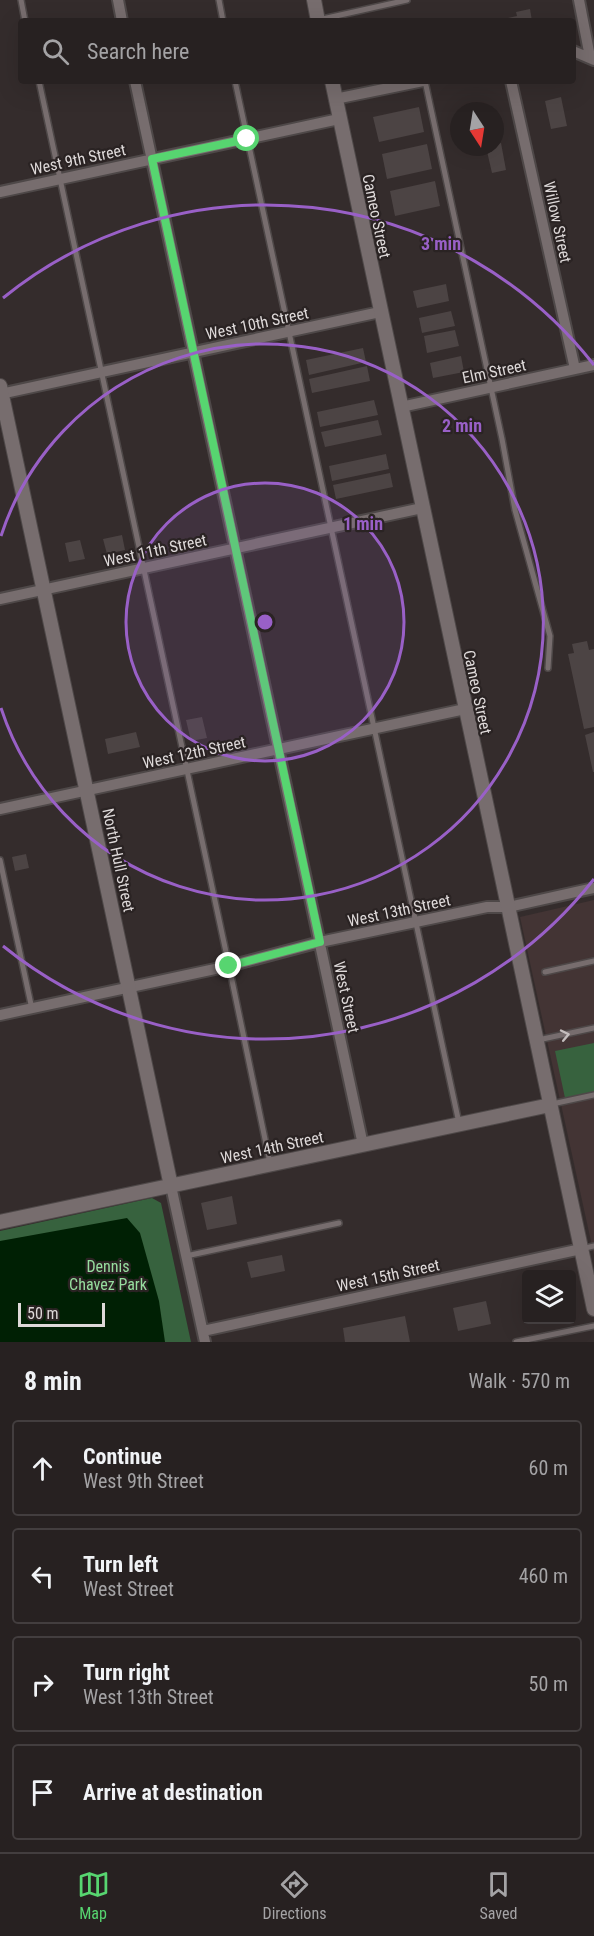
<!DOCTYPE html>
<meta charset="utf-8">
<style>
body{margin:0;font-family:"Roboto Condensed",sans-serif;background:#332e2e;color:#f1f3f6}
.controls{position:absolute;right:18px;bottom:18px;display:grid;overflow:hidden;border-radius:6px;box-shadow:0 6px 24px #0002}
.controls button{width:54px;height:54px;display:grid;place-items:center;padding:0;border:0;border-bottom:2px solid #433e3f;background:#272121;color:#f1f3f6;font:30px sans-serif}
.compass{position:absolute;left:450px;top:102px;width:54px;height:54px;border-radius:50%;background:#272121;box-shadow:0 6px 24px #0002;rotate:168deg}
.scale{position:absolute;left:18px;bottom:15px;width:87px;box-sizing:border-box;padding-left:6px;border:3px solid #ded9d9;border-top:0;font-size:16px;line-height:21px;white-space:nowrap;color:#ded9d9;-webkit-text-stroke:4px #2a2323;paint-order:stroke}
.stop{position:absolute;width:18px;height:18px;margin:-14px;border:4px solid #57d570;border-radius:50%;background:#fff}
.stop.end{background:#57d570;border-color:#fff;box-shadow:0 2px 6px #0008}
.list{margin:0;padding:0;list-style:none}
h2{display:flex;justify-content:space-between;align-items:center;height:78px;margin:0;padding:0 24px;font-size:26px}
h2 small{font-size:20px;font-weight:400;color:#a4a3a5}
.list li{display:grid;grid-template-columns:39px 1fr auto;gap:18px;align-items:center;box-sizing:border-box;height:96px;margin:0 12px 12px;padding:0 12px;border:2px solid #433e3f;border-radius:6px}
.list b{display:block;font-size:22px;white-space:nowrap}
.list p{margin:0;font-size:20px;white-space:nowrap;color:#a4a3a5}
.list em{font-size:20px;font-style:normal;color:#a4a3a5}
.icon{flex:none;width:33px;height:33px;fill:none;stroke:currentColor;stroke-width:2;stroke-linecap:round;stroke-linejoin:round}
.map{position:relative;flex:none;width:594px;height:1342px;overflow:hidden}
.search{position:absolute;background:#272121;box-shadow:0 6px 24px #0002;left:18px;right:18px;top:18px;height:66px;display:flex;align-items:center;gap:15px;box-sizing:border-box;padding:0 21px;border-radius:6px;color:#a4a3a5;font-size:22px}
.sheet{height:510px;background:#272121}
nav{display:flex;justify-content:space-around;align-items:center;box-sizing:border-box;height:84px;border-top:2px solid #433e3f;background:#272121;font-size:16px;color:#a4a3a5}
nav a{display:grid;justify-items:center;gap:3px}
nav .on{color:#57d570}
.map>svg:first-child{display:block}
.built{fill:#433434}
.green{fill:#37623e}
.water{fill:#002004}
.building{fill:#4c4444}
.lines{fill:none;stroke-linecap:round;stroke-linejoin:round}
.service-casing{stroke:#4e4848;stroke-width:8}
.minor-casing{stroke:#4e4848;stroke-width:14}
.tertiary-casing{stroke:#4e4848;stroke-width:16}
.service{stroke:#776d6e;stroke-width:5}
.minor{stroke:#776d6e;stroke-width:10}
.tertiary{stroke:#776d6e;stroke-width:14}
.oneway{stroke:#c4bebe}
.route{stroke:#57d570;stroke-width:8}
.ring{fill:none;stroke:#9960c7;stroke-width:3}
.labels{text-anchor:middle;stroke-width:4.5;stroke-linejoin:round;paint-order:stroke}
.street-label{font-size:16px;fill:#ded9d9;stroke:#2a2323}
.park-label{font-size:16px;fill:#97de9f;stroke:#2a2323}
.centre{fill:#9960c7;stroke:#2a2323;stroke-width:3}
.ring-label{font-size:18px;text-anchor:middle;font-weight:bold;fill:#9960c7;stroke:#2a2323;stroke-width:4.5;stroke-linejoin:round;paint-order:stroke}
</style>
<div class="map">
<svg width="594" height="1342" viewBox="0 0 594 1342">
<rect width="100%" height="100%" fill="#342c2c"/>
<path class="built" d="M594,900V1255L520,917Z"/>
<path class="green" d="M594,1043V1092L565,1098L555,1051Z
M152,1198L161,1203L191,1342H0V1231Z"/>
<path class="water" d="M127,1218L140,1233L159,1301L165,1342H0V1241Z"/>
<path class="building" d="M530,9L532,21H504V19L517,16L516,12Z
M561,97L567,126L551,129L545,101Z
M419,107L424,132L379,142L373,117Z
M501,143L506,170L492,173L486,147H495V144Z
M427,144L432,169L387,179L382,154Z
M435,181L440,206L395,216L390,191Z
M446,284L449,301L417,308L413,291Z
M451,311L455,326L422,333L419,318Z
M455,330L459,346L427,353L424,336Z
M363,348L366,362L309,375L306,360Z
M461,356L464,372L433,378L430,363Z
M367,366L370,381L312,393L309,379Z
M374,400L378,415L320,427L317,412Z
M378,420L382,435L325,447L321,432Z
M386,454L389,469L332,481L329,466Z
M390,473L393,487L336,499L333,485Z
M122,535L125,550L107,554L103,539Z
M80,540L85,559L69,562L65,543Z
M587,641L589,650L594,649V727L584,729L568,654L574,653L572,644Z
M202,717L207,738L191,741L186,720Z
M136,732L140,747L108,754L105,739Z
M594,732V772H593L585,735Z
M26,854L29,868L15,871L12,857Z
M232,1196L237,1224L207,1230L201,1203Z
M282,1255L285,1271L251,1278L247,1262Z
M486,1301L491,1324L458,1331L453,1308Z
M405,1316L410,1342H345L343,1328Z"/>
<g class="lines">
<g class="service-casing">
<path id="service" d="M21,0L25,21
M219,0L223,21
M318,20L407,0
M39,81L229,966L270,1163
M235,81L459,1123
M425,81L502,439L515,510L550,636L548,668
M0,860L32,1009
M545,972L594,961
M538,1040L594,1028
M552,1104L594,1095
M581,1249L594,1246
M186,1256L339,1223
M516,1342L594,1326"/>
</g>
<g class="minor-casing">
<path id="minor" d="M118,0L122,21
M579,0L590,57
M573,51L594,60
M135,81L363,1145
M511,81L575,369
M335,99L423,81
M0,192L339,119
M0,394L380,312
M401,407L594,365
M0,599L422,508
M0,809L465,709
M0,1015L229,966L320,942L487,907H508L594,888
M171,1186L205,1342
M203,1331L581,1249"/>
</g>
<g class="tertiary-casing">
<path id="tertiary" d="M314,0L318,21
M332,81L594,1309
M0,386L171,1186
M0,1222L550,1105"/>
</g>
<use href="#service" class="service"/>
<use href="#minor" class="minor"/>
<use href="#tertiary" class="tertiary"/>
</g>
<defs><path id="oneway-chevron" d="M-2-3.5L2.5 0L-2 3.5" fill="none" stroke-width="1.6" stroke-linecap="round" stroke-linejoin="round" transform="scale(1.5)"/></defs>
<use class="oneway" href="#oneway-chevron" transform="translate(565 1035) rotate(-12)"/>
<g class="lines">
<path class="route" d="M229,966L320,942L152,159L247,139"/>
</g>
<circle cx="265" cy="622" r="139" fill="#9960c7" fill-opacity=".12"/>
<g class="ring">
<circle cx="265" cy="622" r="139"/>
<path d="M1 536A278 278 0 1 1 1 708"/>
<path d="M594 879A417 417 0 0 1 3 946M3 298A417 417 0 0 1 594 365"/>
</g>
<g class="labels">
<g class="street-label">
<text transform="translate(78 159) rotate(-12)" y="6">West 9th Street</text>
<text transform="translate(377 216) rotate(78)" y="6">Cameo Street</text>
<text transform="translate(558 222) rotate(78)" y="6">Willow Street</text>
<text transform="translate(257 323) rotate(-12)" y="6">West 10th Street</text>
<text transform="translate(494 371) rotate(-12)" y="6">Elm Street</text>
<text transform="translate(155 550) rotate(-12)" y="6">West 11th Street</text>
<text transform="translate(478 692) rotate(78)" y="6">Cameo Street</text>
<text transform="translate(194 752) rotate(-12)" y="6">West 12th Street</text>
<text transform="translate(119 860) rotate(78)" y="6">North Hull Street</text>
<text transform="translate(399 910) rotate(-12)" y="6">West 13th Street</text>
<text transform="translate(347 997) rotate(78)" y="6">West Street</text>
<text transform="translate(272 1147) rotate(-12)" y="6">West 14th Street</text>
<text transform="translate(388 1275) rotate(-12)" y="6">West 15th Street</text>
</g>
<g class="park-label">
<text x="108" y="1272">Dennis<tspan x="108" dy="18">Chavez Park</tspan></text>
</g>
</g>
<circle cx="265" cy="622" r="9" class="centre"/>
<g class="ring-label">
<text x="441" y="250">3 min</text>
<text x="462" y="432">2 min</text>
<text x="363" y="530">1 min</text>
</g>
</svg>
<div class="controls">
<button><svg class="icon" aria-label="layers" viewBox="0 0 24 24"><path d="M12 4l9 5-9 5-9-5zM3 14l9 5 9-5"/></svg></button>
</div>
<svg class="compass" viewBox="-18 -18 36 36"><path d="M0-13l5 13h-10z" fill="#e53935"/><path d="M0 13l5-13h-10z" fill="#a4a3a5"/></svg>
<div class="scale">50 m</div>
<div class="stop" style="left:247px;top:139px"></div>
<div class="stop end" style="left:229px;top:966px"></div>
<div class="search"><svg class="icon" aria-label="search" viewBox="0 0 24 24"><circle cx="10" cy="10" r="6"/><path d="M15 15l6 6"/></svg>Search here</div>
</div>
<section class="sheet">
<h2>8 min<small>Walk · 570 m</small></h2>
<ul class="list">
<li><svg class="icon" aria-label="ahead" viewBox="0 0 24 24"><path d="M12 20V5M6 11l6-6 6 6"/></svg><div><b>Continue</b><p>West 9th Street</p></div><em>60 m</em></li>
<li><svg class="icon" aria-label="left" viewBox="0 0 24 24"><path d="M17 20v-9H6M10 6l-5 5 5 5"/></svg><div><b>Turn left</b><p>West Street</p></div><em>460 m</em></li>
<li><svg class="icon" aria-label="right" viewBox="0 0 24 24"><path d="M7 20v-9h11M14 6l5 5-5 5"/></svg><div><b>Turn right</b><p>West 13th Street</p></div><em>50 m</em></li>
<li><svg class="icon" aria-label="arrive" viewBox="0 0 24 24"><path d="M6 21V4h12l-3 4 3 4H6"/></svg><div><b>Arrive at destination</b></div></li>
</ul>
</section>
<nav>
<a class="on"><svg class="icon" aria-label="map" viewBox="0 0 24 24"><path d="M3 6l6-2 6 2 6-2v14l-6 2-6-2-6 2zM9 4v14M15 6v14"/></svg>Map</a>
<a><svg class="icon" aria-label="directions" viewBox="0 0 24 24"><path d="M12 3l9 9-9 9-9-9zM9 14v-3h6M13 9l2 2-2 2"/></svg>Directions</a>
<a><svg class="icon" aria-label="saved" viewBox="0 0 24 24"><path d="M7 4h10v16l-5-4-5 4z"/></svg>Saved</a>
</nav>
